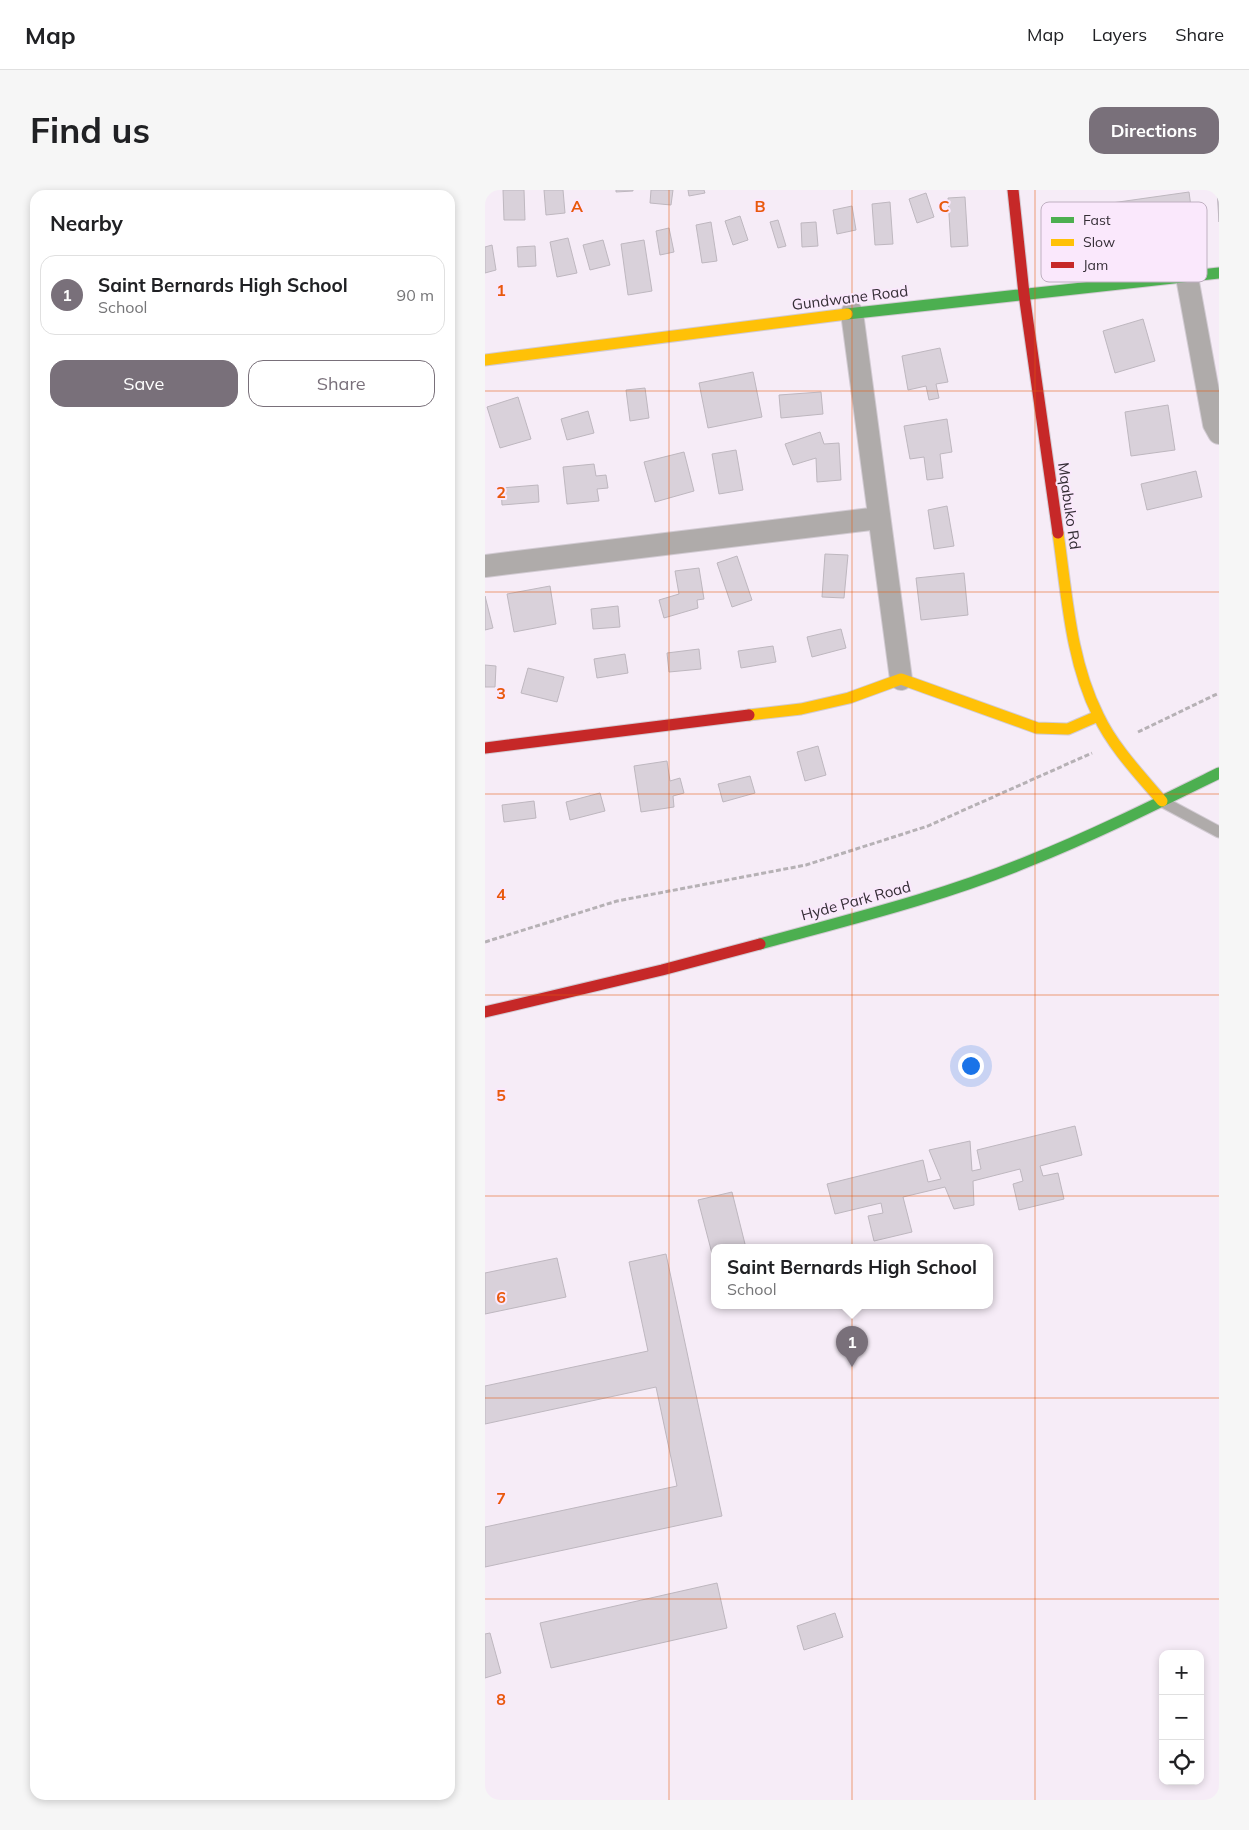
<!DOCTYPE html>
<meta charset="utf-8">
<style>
body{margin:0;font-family:Mulish,sans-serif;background:#f6f6f6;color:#202124}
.controls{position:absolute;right:15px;bottom:15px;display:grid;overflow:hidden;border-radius:10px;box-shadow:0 2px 8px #0003}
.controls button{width:45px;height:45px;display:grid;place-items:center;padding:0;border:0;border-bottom:1px solid #e0e0e0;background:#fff;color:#202124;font:25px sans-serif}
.you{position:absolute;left:485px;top:875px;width:18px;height:18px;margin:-12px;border:4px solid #fff;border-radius:50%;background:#1a73e8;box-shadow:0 0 0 8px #1a73e833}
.badge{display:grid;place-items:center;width:32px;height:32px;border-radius:50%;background:#79707a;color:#fff;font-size:16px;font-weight:700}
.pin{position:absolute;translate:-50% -41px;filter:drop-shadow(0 1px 2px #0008)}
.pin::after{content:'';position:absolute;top:26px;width:18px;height:15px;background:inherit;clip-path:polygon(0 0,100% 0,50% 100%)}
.popup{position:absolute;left:226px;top:1054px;width:282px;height:65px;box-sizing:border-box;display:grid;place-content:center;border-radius:10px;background:#fff;filter:drop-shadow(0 1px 4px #0005);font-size:16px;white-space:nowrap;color:#757577}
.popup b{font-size:19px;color:#202124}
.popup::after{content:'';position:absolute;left:50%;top:100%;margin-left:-10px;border:10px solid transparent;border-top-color:#fff}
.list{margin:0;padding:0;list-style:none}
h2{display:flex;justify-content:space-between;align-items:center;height:65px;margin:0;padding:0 20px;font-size:21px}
h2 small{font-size:16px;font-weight:400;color:#757577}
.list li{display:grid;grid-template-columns:32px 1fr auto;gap:15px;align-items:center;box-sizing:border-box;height:80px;margin:0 10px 10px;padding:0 10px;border:1px solid #e0e0e0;border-radius:15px}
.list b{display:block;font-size:19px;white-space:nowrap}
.list p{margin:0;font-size:16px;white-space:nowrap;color:#757577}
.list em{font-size:16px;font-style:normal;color:#757577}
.actions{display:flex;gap:10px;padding:15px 20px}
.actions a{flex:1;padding:11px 0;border:1px solid #79707a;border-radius:15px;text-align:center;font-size:18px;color:#79707a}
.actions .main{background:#79707a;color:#fff}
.icon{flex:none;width:28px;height:28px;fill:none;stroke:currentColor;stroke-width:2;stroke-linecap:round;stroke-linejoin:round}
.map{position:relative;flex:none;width:734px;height:1610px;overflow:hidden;border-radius:15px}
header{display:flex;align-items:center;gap:30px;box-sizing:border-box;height:70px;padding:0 25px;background:#fff;border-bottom:1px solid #e0e0e0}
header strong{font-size:24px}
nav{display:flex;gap:28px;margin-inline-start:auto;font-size:18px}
.intro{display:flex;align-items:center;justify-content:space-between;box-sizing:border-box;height:120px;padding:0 30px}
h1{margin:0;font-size:35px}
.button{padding:12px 22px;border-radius:15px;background:#79707a;color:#fff;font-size:18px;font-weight:700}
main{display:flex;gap:30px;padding:0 30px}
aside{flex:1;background:#fff;border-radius:15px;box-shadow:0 2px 8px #0003}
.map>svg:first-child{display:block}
.building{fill:#d9d1da;stroke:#beb7bf}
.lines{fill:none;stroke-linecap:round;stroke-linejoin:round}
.lane-casing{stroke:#d2cbd3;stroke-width:13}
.street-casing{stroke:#d2cbd3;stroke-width:24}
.fast-casing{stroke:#d2cbd3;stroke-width:13}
.slow-casing{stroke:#d2cbd3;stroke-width:13}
.jam-casing{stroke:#d2cbd3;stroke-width:13}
.path{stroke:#b6b1b5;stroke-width:3;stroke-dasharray:5 2.5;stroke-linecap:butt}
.lane{stroke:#afabaa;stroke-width:11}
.street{stroke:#afabaa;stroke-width:22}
.fast{stroke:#4caf50;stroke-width:11}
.slow{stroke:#ffc107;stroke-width:11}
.jam{stroke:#c62828;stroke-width:11}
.grid{fill:none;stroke:#e8590c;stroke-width:1;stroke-opacity:0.55}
.labels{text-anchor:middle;stroke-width:4;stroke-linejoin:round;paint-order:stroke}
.street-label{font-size:15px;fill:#352e36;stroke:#fae8fc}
.key{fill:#fae8fc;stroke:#bfb0c1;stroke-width:1}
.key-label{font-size:14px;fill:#352e36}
.grid-label{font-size:16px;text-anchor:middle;font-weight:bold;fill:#e8590c;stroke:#fae8fc;stroke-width:4;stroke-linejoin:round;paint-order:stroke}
</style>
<header>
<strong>Map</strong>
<nav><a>Map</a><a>Layers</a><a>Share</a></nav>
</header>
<div class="intro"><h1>Find us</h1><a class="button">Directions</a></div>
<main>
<aside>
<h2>Nearby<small></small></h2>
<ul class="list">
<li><span class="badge">1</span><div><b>Saint Bernards High School</b><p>School</p></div><em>90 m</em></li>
</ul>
<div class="actions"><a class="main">Save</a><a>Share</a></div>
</aside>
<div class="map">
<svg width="734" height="1610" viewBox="0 0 734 1610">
<rect width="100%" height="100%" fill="#f6ecf7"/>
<path class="building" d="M18,0H39L40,30H19Z
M59,0H78L80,23L61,25Z
M131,0H148V1L131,2Z
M166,0H188L186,15L165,13Z
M203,0H219L220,3L204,6Z
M732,0H734V32Z
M704,2L706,17L586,34L584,19Z
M441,3L449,27L432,33L424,9Z
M480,7L483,56L466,57L463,8Z
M405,12L408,54L390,55L387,14Z
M367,16L371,40L352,44L348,20Z
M255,26L263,50L248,55L240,31Z
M293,30L301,56L293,58L285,32Z
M226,32L232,71L217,73L211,35Z
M331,32L333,56L317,57L316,33Z
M184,38L189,62L175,65L171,41Z
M83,48L92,83L72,87L65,52Z
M118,50L125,75L105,80L98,55Z
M159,50L167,101L143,105L136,54Z
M7,55L11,80L0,83V57Z
M50,56L51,76L33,77L32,57Z
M658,129L670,171L630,183L618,141Z
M455,158L463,192L451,194L454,208L444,210L441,196L423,200L417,166Z
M268,182L277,227L223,238L214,193Z
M160,198L164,228L145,231L141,200Z
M336,202L338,224L296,228L294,205Z
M33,207L46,249L15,258L2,217Z
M683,215L690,260L646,266L640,222Z
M103,221L109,243L82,250L76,229Z
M462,229L467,262L455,264L458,288L442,290L439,267L425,269L419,236Z
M335,242L339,254L354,253L356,290L332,292L331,268L308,275L300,254Z
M251,260L258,300L234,304L227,264Z
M199,262L209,301L170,312L159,272Z
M109,274L111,286L121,285L123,298L112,299L114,311L82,314L78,277Z
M711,281L717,307L662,320L656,294Z
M53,295L54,312L17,315L16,298Z
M462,316L469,356L449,359L443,320Z
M340,364L363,365L359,408L337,407Z
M252,366L267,410L247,417L232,373Z
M214,378L219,409L212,410L213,418L179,428L174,410L194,404L190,381Z
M479,383L483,425L436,430L431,388Z
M65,396L71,434L29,442L22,404Z
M0,406L8,438L0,440Z
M133,416L135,437L108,439L106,419Z
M356,439L361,458L327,467L322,447Z
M288,456L291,472L256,478L253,461Z
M214,459L216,479L184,482L182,463Z
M140,464L143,483L112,488L109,469Z
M0,475L11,476L10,497H0Z
M43,478L79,487L72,512L36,503Z
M333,556L341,585L320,591L312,562Z
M182,571L185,591L195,588L199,603L188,606L189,617L156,622L149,576Z
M265,586L270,603L238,612L233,594Z
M115,603L120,621L85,630L81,612Z
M49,611L51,628L19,632L17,615Z
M590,936L597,965L555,976L558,986L573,983L579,1009L534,1020L528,994L538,991L535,979L488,991L489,1015L469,1019L460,997L418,1007L427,1042L389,1051L383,1026L398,1023L396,1013L350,1024L342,994L438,970L443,992L456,989L444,960L485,951L487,981L496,979L492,960Z
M247,1002L261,1058H230V1075L213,1010Z
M181,1064L237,1326L0,1377V1337L192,1296L171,1197L0,1234V1196L163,1161L144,1072Z
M72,1068L81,1107L0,1124V1083Z
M232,1393L242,1438L66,1478L55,1433Z
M350,1423L358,1447L319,1460L312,1436Z
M5,1443L16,1483L0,1488V1444Z"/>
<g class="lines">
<g class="lane-casing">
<path id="lane" d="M678,612L734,642"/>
</g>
<g class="street-casing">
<path id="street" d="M702,87L729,234L734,243
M367,123L416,489
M0,376L394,328"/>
</g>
<g class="fast-casing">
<path id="fast" d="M362,124L734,83
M275,754C366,729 457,707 544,671C609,645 671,614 734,583"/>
</g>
<g class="slow-casing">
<path id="slow" d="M0,170L362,124
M573,343C582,404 585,469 613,525C628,557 654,584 677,611
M264,525L316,519L364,508L416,489L552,538L583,539L613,526"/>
</g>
<g class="jam-casing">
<path id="jam" d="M528,0L539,104L573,343
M0,558L264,525
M0,822L177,780L275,754"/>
</g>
<path class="path" d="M653,542L734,503
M0,752L132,711L321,675L443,636L607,563"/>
<use href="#lane" class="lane"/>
<use href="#street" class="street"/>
<use href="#fast" class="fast"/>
<use href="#slow" class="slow"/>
<use href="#jam" class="jam"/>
</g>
<path class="grid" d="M184,0V1610M367,0V1610M550,0V1610M0,201H734M0,402H734M0,604H734M0,805H734M0,1006H734M0,1208H734M0,1409H734"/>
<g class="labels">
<g class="street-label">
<text transform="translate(365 108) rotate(-7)" y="5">Gundwane Road</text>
<text transform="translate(584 316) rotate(82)" y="5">Mqabuko Rd</text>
<text transform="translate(371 711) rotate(-15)" y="5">Hyde Park Road</text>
</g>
</g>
<rect x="556" y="12" width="166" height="80" rx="8" class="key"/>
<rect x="566" y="27" width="23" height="6" fill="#4caf50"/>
<rect x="566" y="49" width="23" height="7" fill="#ffc107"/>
<rect x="566" y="72" width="23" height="6" fill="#c62828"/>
<g class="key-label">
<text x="598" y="35">Fast</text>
<text x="598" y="57">Slow</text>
<text x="598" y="80">Jam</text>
</g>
<g class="grid-label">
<text x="92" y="22">A</text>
<text x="275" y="22">B</text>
<text x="459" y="22">C</text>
<text x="16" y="106">1</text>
<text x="16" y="308">2</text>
<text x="16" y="509">3</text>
<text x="16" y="710">4</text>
<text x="16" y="911">5</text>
<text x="16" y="1113">6</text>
<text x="16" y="1314">7</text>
<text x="16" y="1515">8</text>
</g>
</svg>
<div class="controls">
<button>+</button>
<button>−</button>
<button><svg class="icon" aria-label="locate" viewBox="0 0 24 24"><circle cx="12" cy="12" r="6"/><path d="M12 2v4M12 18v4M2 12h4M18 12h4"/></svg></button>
</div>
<div class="you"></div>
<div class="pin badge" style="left:367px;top:1177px">1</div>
<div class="popup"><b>Saint Bernards High School</b>School</div>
</div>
</main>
